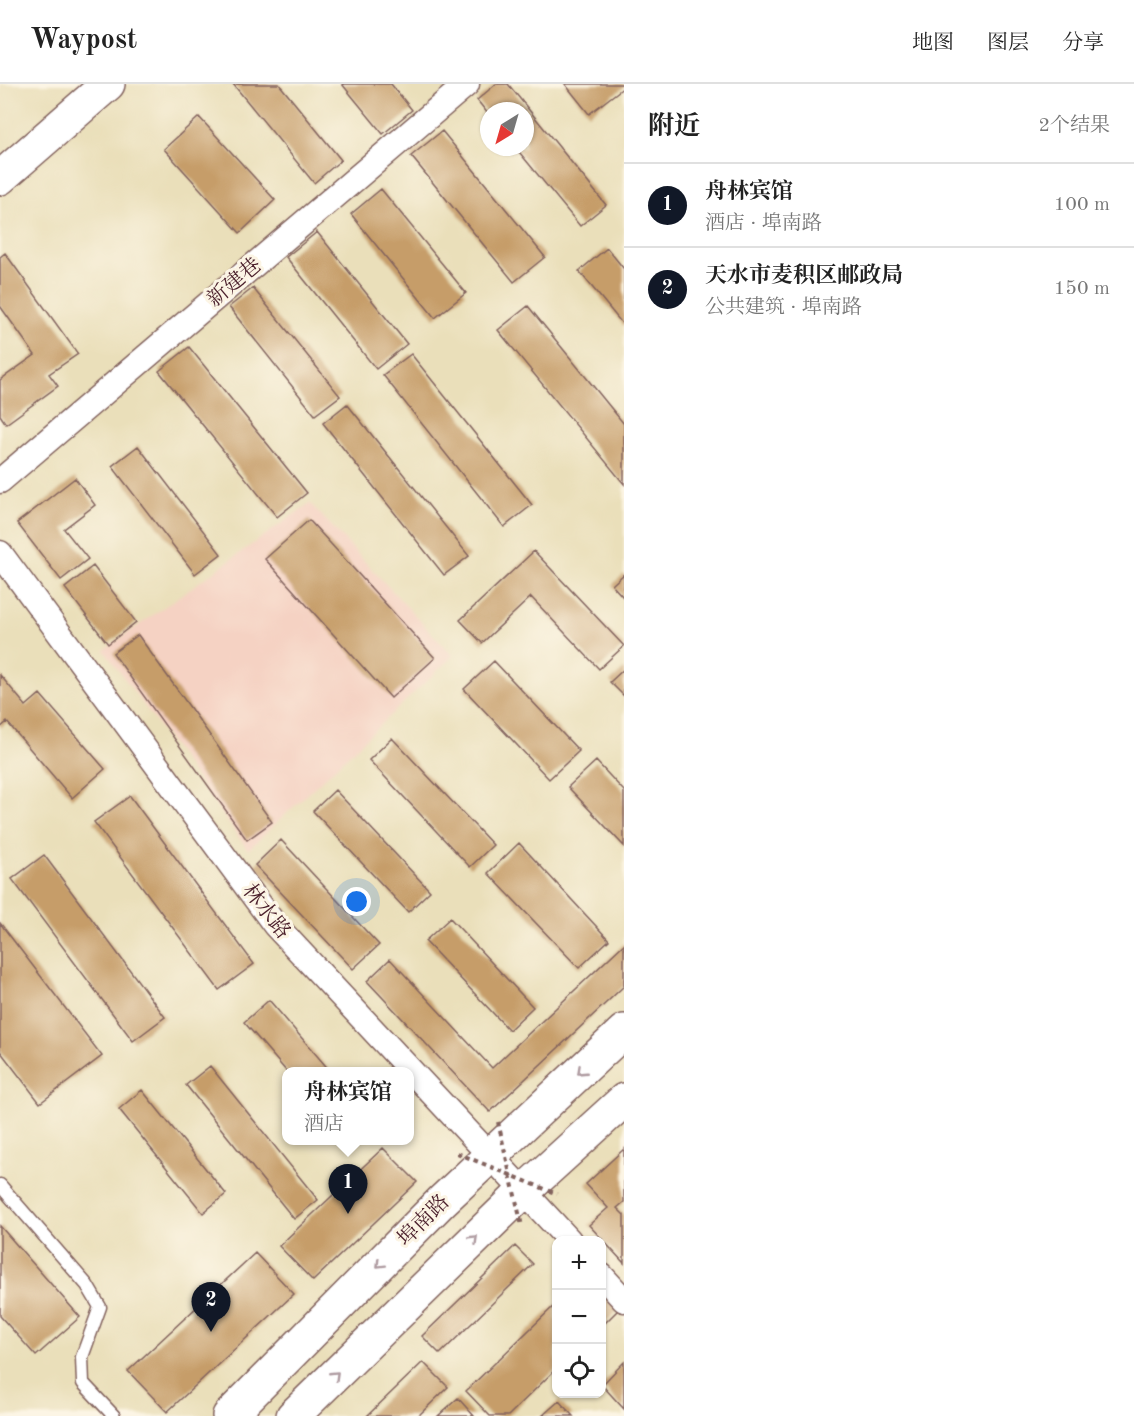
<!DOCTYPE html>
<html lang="zh">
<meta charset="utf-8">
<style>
body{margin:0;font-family:"Old Standard TT","Noto Serif SC",serif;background:#f2f2f2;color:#222}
.controls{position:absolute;right:18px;bottom:18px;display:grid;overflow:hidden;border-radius:12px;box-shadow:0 2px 4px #0004}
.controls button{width:54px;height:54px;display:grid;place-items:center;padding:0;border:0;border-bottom:2px solid #e0e0e0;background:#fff;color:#222;font:30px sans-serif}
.compass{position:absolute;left:480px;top:18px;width:54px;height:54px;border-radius:50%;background:#fff;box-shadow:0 2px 4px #0004;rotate:217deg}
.you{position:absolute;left:357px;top:818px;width:21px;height:21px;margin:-15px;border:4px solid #fff;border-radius:50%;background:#1a73e8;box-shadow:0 0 0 9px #1a73e833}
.badge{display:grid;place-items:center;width:39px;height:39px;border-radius:50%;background:#111827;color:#fff;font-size:20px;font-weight:700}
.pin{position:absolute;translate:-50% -50px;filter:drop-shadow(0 2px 3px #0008)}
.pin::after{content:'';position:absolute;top:32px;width:21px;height:18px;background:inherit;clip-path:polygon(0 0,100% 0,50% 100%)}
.popup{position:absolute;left:282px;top:983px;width:132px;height:78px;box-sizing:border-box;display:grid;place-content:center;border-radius:12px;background:#fff;filter:drop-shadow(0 2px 4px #0005);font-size:20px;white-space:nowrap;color:#767676}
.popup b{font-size:22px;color:#222}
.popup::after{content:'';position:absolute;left:50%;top:100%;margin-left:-12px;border:12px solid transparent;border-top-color:#fff}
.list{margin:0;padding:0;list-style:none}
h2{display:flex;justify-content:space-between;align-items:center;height:78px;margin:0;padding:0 24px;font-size:26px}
h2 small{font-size:20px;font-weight:400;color:#767676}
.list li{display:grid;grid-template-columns:39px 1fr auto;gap:18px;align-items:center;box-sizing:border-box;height:84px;padding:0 24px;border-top:2px solid #e0e0e0}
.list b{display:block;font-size:22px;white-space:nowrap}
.list p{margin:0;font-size:20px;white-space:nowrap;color:#767676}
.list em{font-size:20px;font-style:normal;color:#767676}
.icon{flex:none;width:33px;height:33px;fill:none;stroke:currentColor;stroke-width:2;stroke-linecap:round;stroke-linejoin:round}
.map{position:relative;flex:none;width:624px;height:1332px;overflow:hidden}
header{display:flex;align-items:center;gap:36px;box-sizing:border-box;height:84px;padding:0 30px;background:#fff;border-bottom:2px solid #e0e0e0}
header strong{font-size:28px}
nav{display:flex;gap:33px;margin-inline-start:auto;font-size:21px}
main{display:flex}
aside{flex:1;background:#fff}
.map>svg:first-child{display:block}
.built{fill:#f5d2c3}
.building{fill:#c69d69}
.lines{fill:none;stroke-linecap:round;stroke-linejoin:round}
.lane-casing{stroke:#82625d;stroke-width:15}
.street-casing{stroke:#82625d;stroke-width:27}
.primary-casing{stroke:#82625d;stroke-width:36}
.lane{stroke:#fff;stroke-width:12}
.street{stroke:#fff;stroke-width:24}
.primary{stroke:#fff;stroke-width:33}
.path-bridge{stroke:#82625d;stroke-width:4;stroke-dasharray:4.5 4.5;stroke-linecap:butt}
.oneway{stroke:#ae9aa0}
.labels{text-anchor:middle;stroke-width:6;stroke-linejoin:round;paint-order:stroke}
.street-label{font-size:21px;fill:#4a1f2b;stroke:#fcf5e5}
</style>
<header>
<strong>Waypost</strong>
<nav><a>地图</a><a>图层</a><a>分享</a></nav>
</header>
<main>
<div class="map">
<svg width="624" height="1332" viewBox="0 0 624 1332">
<rect width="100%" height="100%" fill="#fcf5e5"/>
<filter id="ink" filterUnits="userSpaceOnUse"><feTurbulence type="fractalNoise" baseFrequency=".0167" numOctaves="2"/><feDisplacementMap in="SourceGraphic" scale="12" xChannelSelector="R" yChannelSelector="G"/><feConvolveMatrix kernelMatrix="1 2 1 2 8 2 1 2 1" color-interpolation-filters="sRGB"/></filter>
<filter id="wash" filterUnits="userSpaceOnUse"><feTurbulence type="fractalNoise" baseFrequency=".008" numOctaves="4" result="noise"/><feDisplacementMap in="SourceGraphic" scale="24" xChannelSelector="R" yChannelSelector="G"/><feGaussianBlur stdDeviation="1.35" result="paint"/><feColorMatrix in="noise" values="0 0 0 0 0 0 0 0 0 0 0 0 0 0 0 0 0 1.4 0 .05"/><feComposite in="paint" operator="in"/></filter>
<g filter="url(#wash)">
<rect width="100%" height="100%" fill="#eadfba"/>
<path class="built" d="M310,419L453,572L248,766L104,566Z"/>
<g id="blocks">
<path class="building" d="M233,0H279L341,76L314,99Z
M342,0H391L412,26L383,50Z
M496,0H508L606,121L580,142L515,63H525V27H489V31L477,16Z
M565,0H624V3L589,30Z
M199,33L275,116L240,149L164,65Z
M442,47L545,173L514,198L411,72Z
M381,105L466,209L435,234L351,130Z
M317,148L407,260L376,285L286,173Z
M607,164L624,185V242L579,187Z
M5,169L78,270L49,290L58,302L6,340L0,331V296L35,271L0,222V173Z
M253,204L340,312L315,331L229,223Z
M528,222L624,340V400L498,246Z
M189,263L307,409L277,433L159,287Z
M411,270L532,421L504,443L383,291Z
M347,320L469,472L444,491L323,339Z
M138,362L221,470L195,490L112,382Z
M75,394L95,421L64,445L88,475L61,496L17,439Z
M309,436L435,574L391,614L265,475Z
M534,467L624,562L599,585L531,513L482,559L460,536Z
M93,482L136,538L108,560L65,504Z
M624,490V514L612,501Z
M138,551L272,738L247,756L113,569Z
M494,577L579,667L549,695L464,605Z
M624,585V612L610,598Z
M0,591L26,622L40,610L105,685L72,714L7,638L0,644Z
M392,654L493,761L470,783L369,676Z
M596,677L624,707V762L568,703Z
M335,706L430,807L408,828L313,727Z
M130,712L254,880L219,906L94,738Z
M281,756L379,861L353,885L255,781Z
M519,759L609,856L579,884L488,789Z
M44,771L165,933L133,957L12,795Z
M450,834L533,923L509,946L425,857Z
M0,839L102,972L40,1019L0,967Z
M624,860V902L490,1028L367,897L390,875L492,984Z
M269,916L331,988H287L244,938Z
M210,982L318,1116L294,1135L186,1001Z
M142,1006L226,1110L203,1129L119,1025Z
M383,1064L417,1098L313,1197L279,1162Z
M624,1065V1118L617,1124L624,1131V1179L589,1141L608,1124L586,1100Z
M0,1142L80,1233L36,1272L0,1232Z
M515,1162L533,1180L440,1270L422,1252Z
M255,1169L294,1210L167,1328L128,1287Z
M602,1209L618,1226L602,1242Z
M556,1220V1285L508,1332H490L466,1307Z
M423,1278L448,1303L418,1332H367Z
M624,1278V1325L602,1301Z
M458,1314L474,1332H438Z
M559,1317L573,1332H542Z"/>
</g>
</g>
<g filter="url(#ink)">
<use href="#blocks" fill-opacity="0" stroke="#82625d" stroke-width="1.5"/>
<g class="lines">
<g class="lane-casing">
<path id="lane" d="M0,1101L87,1201L100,1223L82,1273L83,1299L114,1332"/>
</g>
<g class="street-casing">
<path id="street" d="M0,397L467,0
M0,469L275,841L569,1156
M602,1192L624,1216"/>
</g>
<g class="primary-casing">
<path id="primary" d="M0,94L108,0
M229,1332L442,1117L624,947
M293,1332L524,1107L624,1016"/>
</g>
<use href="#lane" class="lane"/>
<use href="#street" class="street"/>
<use href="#primary" class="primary"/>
<path class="path-bridge" d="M498,1038L522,1142
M457,1069L557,1110"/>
</g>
<defs><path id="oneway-chevron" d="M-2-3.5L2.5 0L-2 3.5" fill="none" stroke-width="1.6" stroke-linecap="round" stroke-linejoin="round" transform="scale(1.5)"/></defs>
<g class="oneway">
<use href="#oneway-chevron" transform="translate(581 987) rotate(137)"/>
<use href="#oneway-chevron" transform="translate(474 1155) rotate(-44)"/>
<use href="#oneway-chevron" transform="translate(380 1180) rotate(135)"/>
<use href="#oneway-chevron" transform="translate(335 1291) rotate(-44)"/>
</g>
</g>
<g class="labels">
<g class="street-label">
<text transform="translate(234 198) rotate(-40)" y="7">新建巷</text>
<text transform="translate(267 827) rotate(52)" y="7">林水路</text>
<text transform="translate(423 1136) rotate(-45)" y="7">埠南路</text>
</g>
</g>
</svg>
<div class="controls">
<button>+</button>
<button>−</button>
<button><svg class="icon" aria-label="locate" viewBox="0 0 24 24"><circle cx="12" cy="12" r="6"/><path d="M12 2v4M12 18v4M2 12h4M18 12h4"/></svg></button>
</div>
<svg class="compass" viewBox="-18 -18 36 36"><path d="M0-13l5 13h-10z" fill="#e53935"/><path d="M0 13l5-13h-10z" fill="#767676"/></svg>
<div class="you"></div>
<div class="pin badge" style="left:348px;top:1130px">1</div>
<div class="popup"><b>舟林宾馆</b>酒店</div>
<div class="pin badge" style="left:211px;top:1248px">2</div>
</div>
<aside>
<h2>附近<small>2个结果</small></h2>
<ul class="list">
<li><span class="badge">1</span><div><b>舟林宾馆</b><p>酒店 · 埠南路</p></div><em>100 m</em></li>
<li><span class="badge">2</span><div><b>天水市麦积区邮政局</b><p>公共建筑 · 埠南路</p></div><em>150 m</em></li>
</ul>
</aside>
</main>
